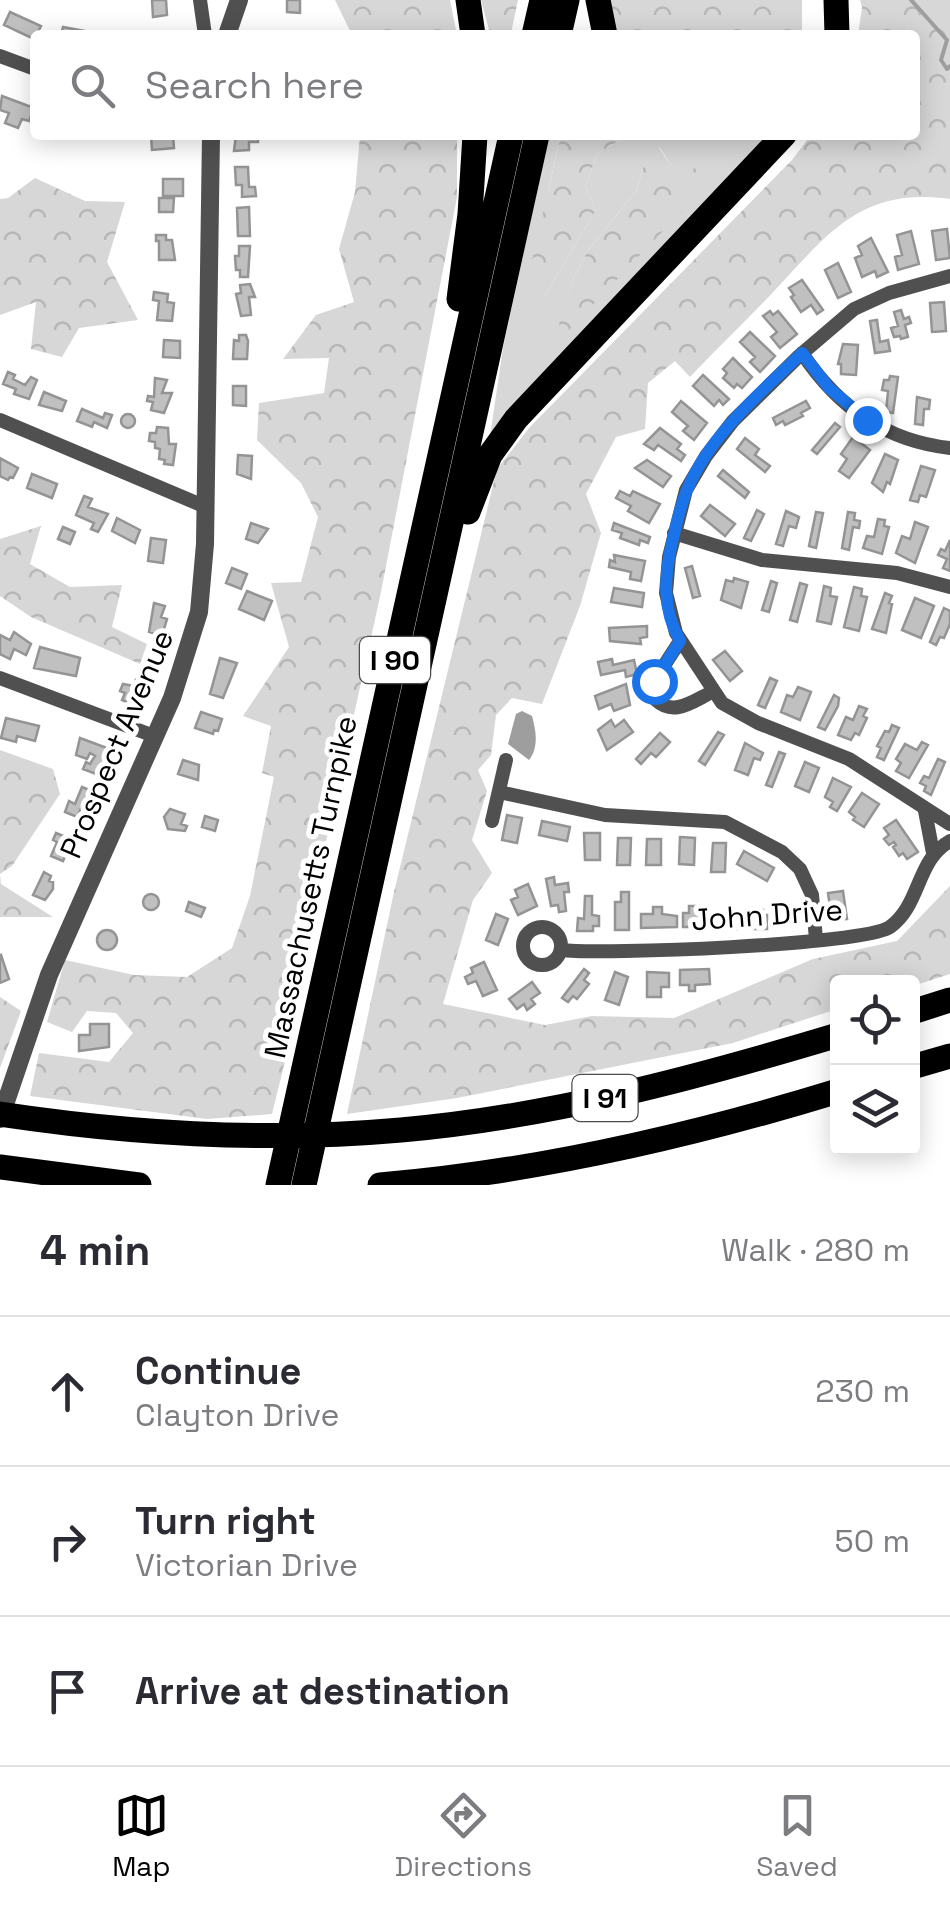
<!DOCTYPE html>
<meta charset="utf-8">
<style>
body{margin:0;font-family:"Space Grotesk",sans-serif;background:#f7f7f7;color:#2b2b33}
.controls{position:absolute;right:30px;bottom:30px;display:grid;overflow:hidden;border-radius:10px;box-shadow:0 5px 25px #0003}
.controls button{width:90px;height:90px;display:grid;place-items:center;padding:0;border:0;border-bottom:2px solid #e1e1e2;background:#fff;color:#2b2b33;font:50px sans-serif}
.stop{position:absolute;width:30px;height:30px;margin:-22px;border:8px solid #1a73e8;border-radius:50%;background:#fff}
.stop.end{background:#1a73e8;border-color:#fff;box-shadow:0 2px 10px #0008}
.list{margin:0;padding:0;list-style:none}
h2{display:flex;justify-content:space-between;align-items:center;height:130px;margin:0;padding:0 40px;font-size:42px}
h2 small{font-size:32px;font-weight:400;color:#7c7c81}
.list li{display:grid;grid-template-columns:65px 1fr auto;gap:30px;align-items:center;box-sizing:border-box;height:150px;padding:0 40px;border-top:2px solid #e1e1e2}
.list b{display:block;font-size:38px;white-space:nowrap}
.list p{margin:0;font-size:32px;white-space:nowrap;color:#7c7c81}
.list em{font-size:32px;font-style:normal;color:#7c7c81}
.icon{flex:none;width:55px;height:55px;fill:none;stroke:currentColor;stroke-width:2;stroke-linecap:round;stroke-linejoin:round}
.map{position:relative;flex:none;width:950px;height:1185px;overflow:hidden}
.search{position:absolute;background:#fff;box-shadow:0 5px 25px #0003;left:30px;right:30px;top:30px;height:110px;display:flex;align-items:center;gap:25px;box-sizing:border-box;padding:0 35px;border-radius:10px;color:#7c7c81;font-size:38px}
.sheet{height:580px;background:#fff}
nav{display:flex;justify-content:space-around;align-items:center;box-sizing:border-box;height:140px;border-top:2px solid #e1e1e2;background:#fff;font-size:28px;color:#7c7c81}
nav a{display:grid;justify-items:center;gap:5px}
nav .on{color:#000}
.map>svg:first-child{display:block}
.green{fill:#d7d7d7;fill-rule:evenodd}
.forest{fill:url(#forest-crowns)}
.water{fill:#9e9e9e}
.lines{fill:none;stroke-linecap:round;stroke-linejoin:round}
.stream{stroke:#9e9e9e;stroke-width:4}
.building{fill:#c0c0c0;stroke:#949494;stroke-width:2.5}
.minor{stroke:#505050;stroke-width:14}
.tertiary{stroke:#505050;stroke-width:18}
.motorway{stroke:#000;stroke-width:25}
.route{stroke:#1a73e8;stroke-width:12}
.labels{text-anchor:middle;stroke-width:10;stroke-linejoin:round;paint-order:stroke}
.shield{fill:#fff;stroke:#4c4c4c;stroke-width:2.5}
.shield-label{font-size:28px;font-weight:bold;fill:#000}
.street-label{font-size:30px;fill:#000;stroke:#fff}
</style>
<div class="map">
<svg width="950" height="1185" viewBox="0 0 950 1185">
<defs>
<pattern id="forest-crowns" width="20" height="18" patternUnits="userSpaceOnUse" patternTransform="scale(2.5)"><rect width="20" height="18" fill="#d7d7d7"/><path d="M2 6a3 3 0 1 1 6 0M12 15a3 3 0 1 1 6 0" fill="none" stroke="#b7b7b7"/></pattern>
</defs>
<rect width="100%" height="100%" fill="#fff"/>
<path class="green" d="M549,135H561L548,191L543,299L596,210L585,186L598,153L629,135H775L490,436L503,348ZM660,148L679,178L553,347L573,280L587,252L636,191L644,165Z"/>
<path class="forest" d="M335,0H450L457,35H352Z
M481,0H518L511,33L489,30Z
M604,0H802V35H612Z
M860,0H950V199C863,187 830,231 776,289C748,319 718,347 690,377L675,361L648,383L645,429L616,437L586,494L601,533L580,606L542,704L512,698L496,715L491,755L478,770L487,791L472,840L492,873L473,900L443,1004L545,1025L592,1016L674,1018L813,959L897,941L950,886V974L913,986L912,982H838L837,1009L733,1043L457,1098L347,1114L394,892L497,469L529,428L792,160L811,135H915V35H858L862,7Z
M360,135H457V197L381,592L324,851L304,984L272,1114L207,1119L30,1096L39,1053L109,1062L133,1033L116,1013L87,1011L72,1032L47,1022L65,960L134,975L187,977L232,948L250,896L274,777L262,773L271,726L243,716L289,647L271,583L301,582L318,517L301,483L257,440L259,403L324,393L329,358L283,359L316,315L354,302L339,249L355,192Z
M561,135H629L598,153L585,186L596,210L543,299L524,295Z
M659,148L679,177L697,167L719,172L551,349L573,280L587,252L636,191L644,165Z
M35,178L85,201L125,202L107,262L138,320L79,328L62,357L31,349L36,302L0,315V199L8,198Z
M41,526L30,564L70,587L122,585L112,627L147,644L140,664L31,617L0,596V539Z
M0,750L53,769L60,794L12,866L0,874L1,884L53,917H0Z
M0,997L21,1011L0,1068Z"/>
<path class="water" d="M522,711L532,716C536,731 539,747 529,760L508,744L516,714Z"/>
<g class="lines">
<path class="stream" d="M911,0L947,40L941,60L947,69L950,66"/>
</g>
<path class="building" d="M152,0H166L167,15L153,17Z
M287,0H300V13L287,12Z
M10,12L41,26L34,39L4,25Z
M63,27L90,32L89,35H61Z
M2,96L34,108L29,121L22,119L18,128L5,123L9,113L0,110Z
M173,135L174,148L152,150L151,136Z
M258,135V142H249V150L234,151L236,135Z
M235,167H248L249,187H255L256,196L242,197V185H236Z
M163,179H183V196H163Z
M159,198H174L173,212H159Z
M249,207L250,236H238L237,208Z
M947,229L950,258L936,260L932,231Z
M911,231L919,264L898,270L895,257L902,255L897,235Z
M156,235H166V240H172L175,260H159V241H156Z
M871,238L888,272L877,277L875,271L862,277L855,258L862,255L858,246Z
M239,246H250L248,277H240V270H236L235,256H239Z
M838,263L851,292L838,298L825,270Z
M802,280L823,310L817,314L811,305L801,312L791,297L794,295L789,288Z
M250,284L255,297H249L251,315L241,316L236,294L241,293L240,285Z
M154,292L168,294L167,302L174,303L172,321L157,320L159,301L153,300Z
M944,302L946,331L932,332L930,303Z
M901,310L904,319L909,317L911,323L905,325L908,337L901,339L900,336L894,337L891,328L898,326L894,312Z
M770,311L773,315L778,311L797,334L780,348L771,337L777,332L763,316Z
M877,320L880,342L888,340L890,351L875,353L870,321Z
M750,332L775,356L760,372L750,362L755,357L740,342Z
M239,335H246L248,341L247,359H233L234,340L239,341Z
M164,340L180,341V358L163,357Z
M843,344L858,345L856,375L841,374V364H838Z
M733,358L752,377L742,388L737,384L734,388L723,378L727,373L723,369Z
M8,372L15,375L13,379L25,385L31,377L37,380L29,399L14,394L16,389L3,384Z
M703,375L729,399L723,405L719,400L714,406L693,386Z
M890,376L898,377L893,413L886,412L888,391L882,390L884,380H889Z
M155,378L167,380L162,393H172L164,413L151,410L153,402L147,401L148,396L154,397Z
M233,386H246V406L233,405Z
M44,392L66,401L62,411L39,405Z
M917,397L930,400L929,409H924L923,425L915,424Z
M681,401L707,423L694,440L683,431L688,426L672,412Z
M806,401L810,408L801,413L803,416L785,425L783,421L776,425L773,418Z
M82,409L103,418L105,413L112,415L107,428L94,422L92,427L77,421Z
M121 421a7 7 0 1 1 14 0a7 7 0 1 1-14 0Z
M835,423L840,427L817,454L812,450Z
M157,427L168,428L169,444H176L173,465L164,464L165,460L159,459L160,449L155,448V442L149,441L150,433H156Z
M660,428L681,444L677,449L685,455L681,461L658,445L654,450L644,444Z
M853,437L870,450L849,478L839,471L847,459L841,454Z
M745,438L759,449L755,455L770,466L765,472L737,449Z
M885,454L898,460L890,484L887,482L883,492L872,483Z
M238,455L252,456L251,479L237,474Z
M0,458L18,468L13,478L10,477L8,480L0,476Z
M647,460L671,476L663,487L635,468Z
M921,466L935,470L926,497L920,495L918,502L910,500Z
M723,470L749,492L745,498L718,476Z
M32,474L57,484L52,498L27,488Z
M620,491L630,496L633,491L660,504L649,523L628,511L631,506L616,498Z
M84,496L92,499L88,507L108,514L98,532L91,529L94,523L76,515Z
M710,505L735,524L725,536L701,516Z
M757,510L764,514L751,541L744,538Z
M786,511L799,517L796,528L789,526L783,546L776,544Z
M816,512L823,513L816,548L809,546Z
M848,512L855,513L854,520L860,521L859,528L853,527L849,550L842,548Z
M117,518L140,530L135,543L112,531Z
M878,519L885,520L884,526L889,527L882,554L863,548L867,536L874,537Z
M915,522L928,527L915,563L896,553L902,536L910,539Z
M251,523L268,529L258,543L246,539Z
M614,523L650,537L648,543L640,540L639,545L620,538L622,533L612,530Z
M63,527L75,532L70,544L58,539Z
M151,538L166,540L163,563L148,561Z
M950,540V571L943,568L947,559L938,555L941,549L945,551Z
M614,555L645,561L641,581L630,579L631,572L609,567L610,560L615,562Z
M692,566L700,596L693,598L685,568Z
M232,568L247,574L241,589L226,583Z
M734,578L748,582L741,608L721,600L726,580L733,582Z
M771,581L777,583L769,612L762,610Z
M800,583L807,585L797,622L790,620Z
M824,586L831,588L830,596L837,597L831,624L817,621Z
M854,587L862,589L861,596L867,597L859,631L844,627Z
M614,588L644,593L642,607L611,602Z
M247,591L272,601L264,620L239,609Z
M885,593L892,596L889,603L892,604L886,633L872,629Z
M915,598L934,606L921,638L902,630Z
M154,603L165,606L161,617L167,619L162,636L149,632Z
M944,608L950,611V624L944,638L940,637L936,645L930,642Z
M647,626V637L640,638L641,644L610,641L609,628Z
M14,632L31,644L26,655L14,649L10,659L0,654V635L10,640Z
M40,647L80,658L76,676L34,668Z
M725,651L742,671L730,681L713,660Z
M220,658L237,663L223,698L210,694Z
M612,659L613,665L634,660L637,674L626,677L625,670L601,675L598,662Z
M770,678L777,681L765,708L758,705Z
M136,679L143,681L134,705L122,700L125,693L120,691L123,684L134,686Z
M626,684L630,705L614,711L611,704L599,709L595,696Z
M798,687L811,692L800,720L781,712L787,695L793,697Z
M834,695L839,698L838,706L825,730L818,727Z
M859,706L867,709L863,716L867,718L859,735L855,733L851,740L838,735L846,717L853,720Z
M201,712L222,719L218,731L214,730L213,734L195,728Z
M6,718L39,726L35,741L17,736L16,742L1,738Z
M611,720L615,727L624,720L633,732L607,750L598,730Z
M892,725L899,728L884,760L877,757L881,748L877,746L885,731L889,732Z
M718,732L724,735L705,765L699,761Z
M660,733L670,742L656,757L651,753L641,764L636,759Z
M80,738L115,751L112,761L108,759L101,776L83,769L86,762L90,764L95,756L90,753L87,759L76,755Z
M922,742L928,745L909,778L896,771L901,763L896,759L905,744L917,750Z
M745,743L763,753L760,760L754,758L748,775L735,770Z
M779,752L785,754L772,787L766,785Z
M938,759L945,762L931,795L924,791L926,786L920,783L924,776L929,778Z
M183,760L199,765L198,780L178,774Z
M805,762L819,768L809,792L795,786Z
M833,778L851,787L837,811L830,807L833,802L825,797Z
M82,787L94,792L86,810L81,808L77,817L65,812L69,801L75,804Z
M862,793L879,804L864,827L853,820L855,817L849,812Z
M170,809L185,814L181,824L187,826L185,831L168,829L164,817Z
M507,815L522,818L517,843L502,840Z
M205,816L218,820L215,831L202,827Z
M896,820L918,852L907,859L903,853L899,856L893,847L896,845L894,842L889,845L884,839L889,835L884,828Z
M542,821L570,827L567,841L539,835Z
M56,833L68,838L65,844L70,845L63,861L51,856L57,842L53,840Z
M584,833H600V860H585Z
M680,837L695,838L694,865L679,864Z
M618,838H631L630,865H617Z
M647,839H661V865H646Z
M713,843H726L725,872H711Z
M744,851L774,868L767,881L737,864Z
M44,872L51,876L49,881L53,882V889L45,900L33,895Z
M554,877L555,885L568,883L569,892H564L566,911L559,912L558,905L551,906L546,879Z
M528,884L537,906L518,915L511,900L518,897L515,890Z
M843,891L847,919L832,921L828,893Z
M621,892H629V930H615V902H621Z
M143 902a8 8 0 1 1 16 0a8 8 0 1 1-16 0Z
M585,896H592V915L599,916V926H593V931H577L578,918L584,919Z
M189,902L205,908L201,917L186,911Z
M689,906H705V913H720V927H683V913H689Z
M653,907H662V914L677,916V927L641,928V914H653Z
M750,909L763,910V915H767V929H733V916H750Z
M496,914L508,919L498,945L486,940Z
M97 940a10 10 0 1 1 20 0a10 10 0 1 1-20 0Z
M1,955L9,979L0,983V956Z
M484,962L497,990L483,996L476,981L468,984L465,977L473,973L471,968Z
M584,969L589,973L584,980L589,984L577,999L573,996L568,1002L562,998Z
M709,969L710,984L695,985V991H689V985H680V970Z
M615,972L628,977L619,1005L605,1000Z
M647,972L669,973V987H661V997H647Z
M532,982L540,993L531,999L535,1004L527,1010L524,1004L517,1009L509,999Z
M90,1024H109V1047L79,1051V1035H90Z"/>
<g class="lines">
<path class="minor" d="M200,0L205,35
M0,56L35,69
M950,276L889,293L854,309L799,356L733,421L706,456L686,490L669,557L666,593L676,633L722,703L758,723L849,759L950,824
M802,353C837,406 886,441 950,448
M0,420L206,507
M674,533L762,560L897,573L950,587
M680,641L654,681L656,700C674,717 693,701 712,692
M0,678L154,736
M499,792L605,815L725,822L782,852L800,869L812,895L816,939
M925,811L933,853
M492,821L506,760
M523 946a19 19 0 1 1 38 0a19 19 0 1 1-38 0Z
M561,950C602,955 863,945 890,927C921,905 916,860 950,841"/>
<path class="tertiary" d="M227,35L239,0
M0,1119L49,975L172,698L199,612L205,544L211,135"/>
<path class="motorway" d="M468,0L473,35
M598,0L605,35
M836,0L837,35
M534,35L542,0
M559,35L567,0
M459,299L470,214L475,135
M468,512L490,455L516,419L784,135
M912,1012L950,1000
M912,1067L950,1056
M0,1114C133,1134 267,1142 401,1130C550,1117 695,1078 838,1035
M0,1167L139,1185
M278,1185L511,135
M304,1185L537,135
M380,1185C536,1172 688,1137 838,1091"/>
</g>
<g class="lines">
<path class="route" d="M654,681L680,641C662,609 664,577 672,543C676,525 680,507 687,490C710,435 760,393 802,353L829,388L867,420"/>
</g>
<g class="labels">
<g class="shield">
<rect x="360" y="637" width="70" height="46" rx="8"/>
<rect x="572.5" y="1075" width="65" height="46" rx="8"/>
</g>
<g class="shield-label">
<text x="395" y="670">I 90</text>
<text x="605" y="1108">I 91</text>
</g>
<g class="street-label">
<text transform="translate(117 744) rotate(-67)" y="10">Prospect Avenue</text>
<text transform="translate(311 887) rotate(-78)" y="10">Massachusetts Turnpike</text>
<text transform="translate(767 915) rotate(-4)" y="10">John Drive</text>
</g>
</g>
</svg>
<div class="controls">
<button><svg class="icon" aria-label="locate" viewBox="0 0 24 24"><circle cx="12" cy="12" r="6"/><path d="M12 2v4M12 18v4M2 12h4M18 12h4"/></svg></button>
<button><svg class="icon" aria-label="layers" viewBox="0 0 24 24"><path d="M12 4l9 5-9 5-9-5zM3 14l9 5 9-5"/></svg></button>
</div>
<div class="stop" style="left:654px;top:681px"></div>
<div class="stop end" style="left:867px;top:420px"></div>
<div class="search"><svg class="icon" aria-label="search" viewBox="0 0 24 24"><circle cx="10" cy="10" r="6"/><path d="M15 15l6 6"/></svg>Search here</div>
</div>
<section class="sheet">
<h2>4 min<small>Walk · 280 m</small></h2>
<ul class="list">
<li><svg class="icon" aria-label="ahead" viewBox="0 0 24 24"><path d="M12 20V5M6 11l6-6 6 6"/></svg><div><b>Continue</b><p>Clayton Drive</p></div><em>230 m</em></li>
<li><svg class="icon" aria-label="right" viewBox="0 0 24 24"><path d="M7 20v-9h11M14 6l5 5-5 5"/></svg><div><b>Turn right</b><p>Victorian Drive</p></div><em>50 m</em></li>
<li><svg class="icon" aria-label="arrive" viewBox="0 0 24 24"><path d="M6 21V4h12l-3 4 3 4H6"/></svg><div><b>Arrive at destination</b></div></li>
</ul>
</section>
<nav>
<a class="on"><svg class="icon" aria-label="map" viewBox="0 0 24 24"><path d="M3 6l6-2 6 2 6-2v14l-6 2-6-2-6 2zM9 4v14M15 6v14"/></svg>Map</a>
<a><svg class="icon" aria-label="directions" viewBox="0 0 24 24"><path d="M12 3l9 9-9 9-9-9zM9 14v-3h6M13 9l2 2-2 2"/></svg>Directions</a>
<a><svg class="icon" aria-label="saved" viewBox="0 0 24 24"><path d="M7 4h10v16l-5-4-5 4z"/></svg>Saved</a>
</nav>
